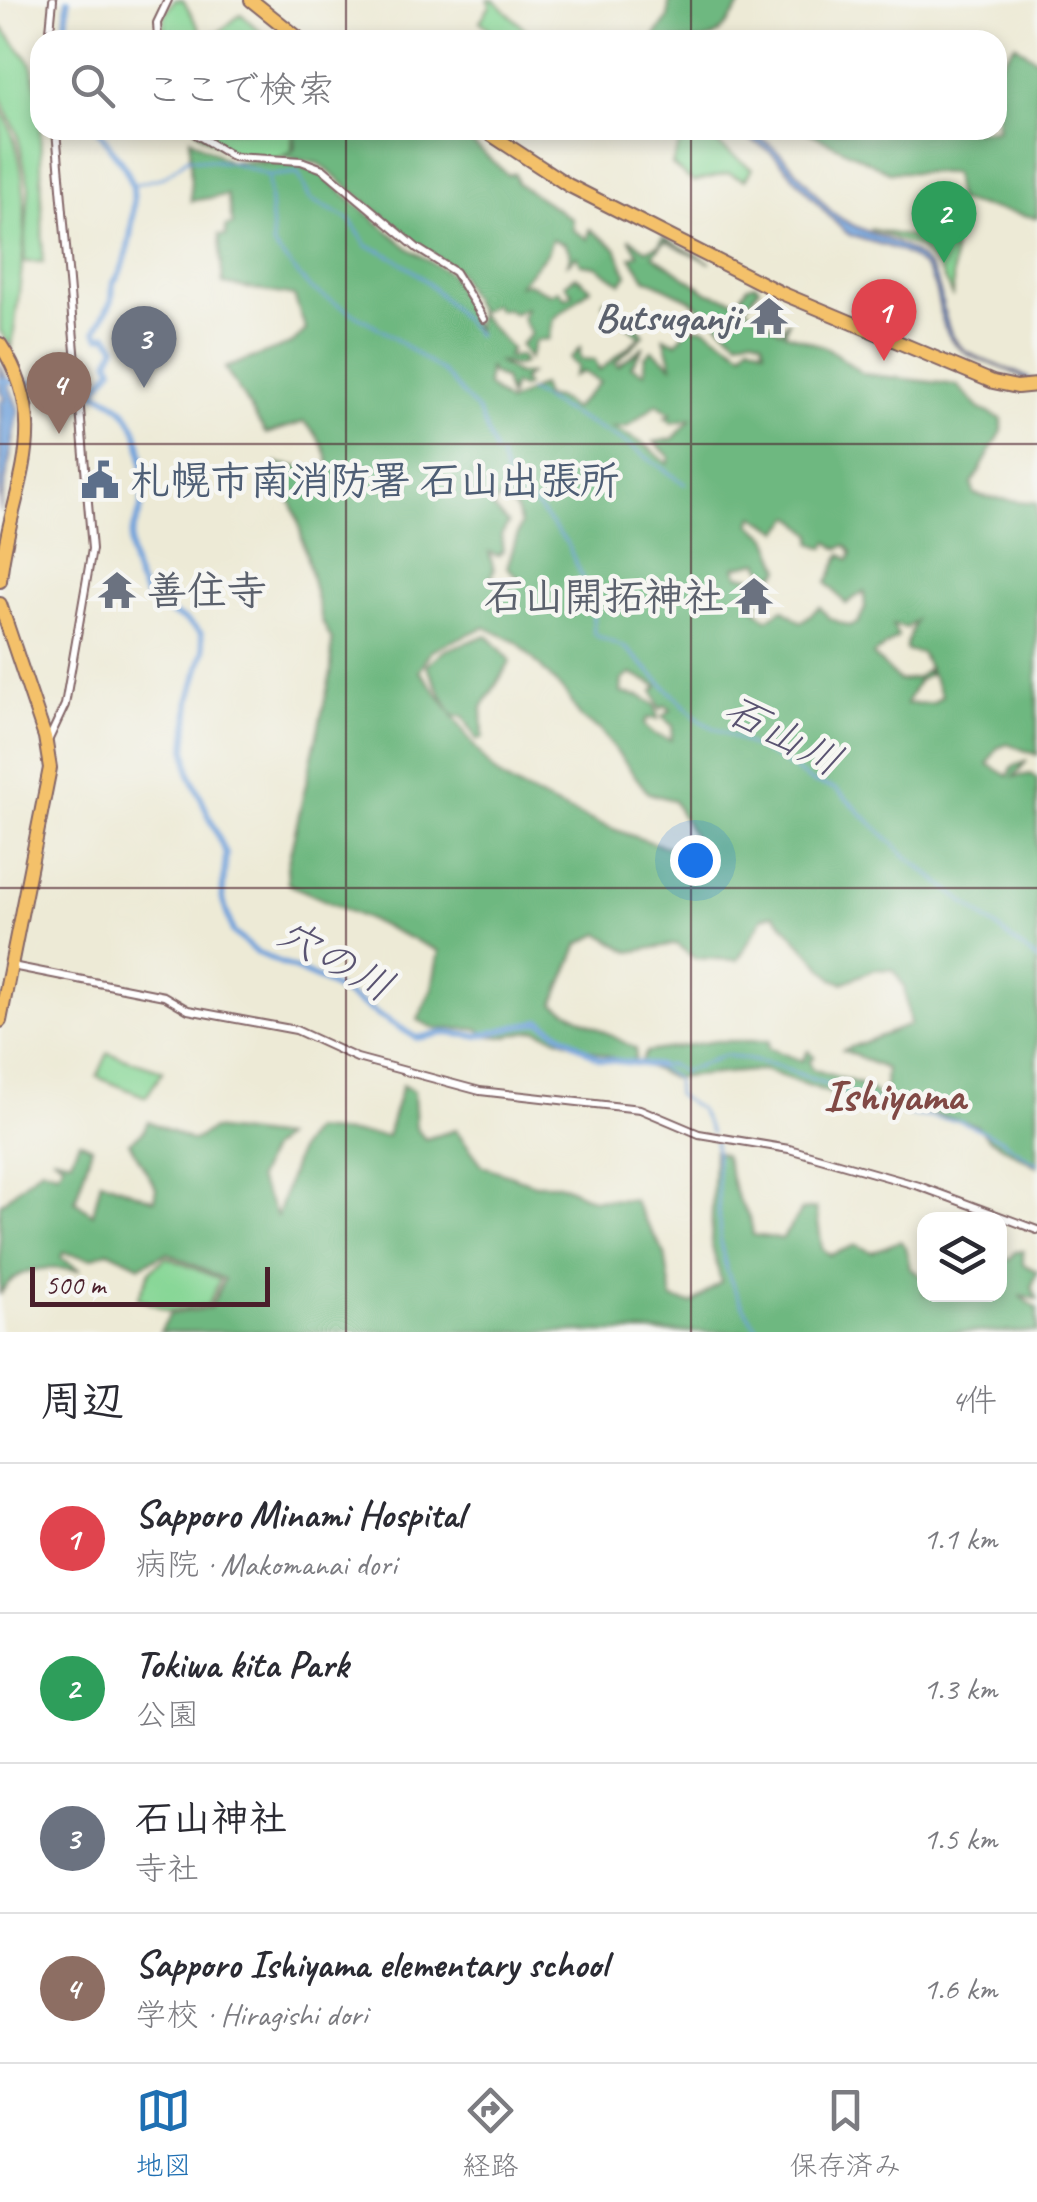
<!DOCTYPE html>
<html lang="ja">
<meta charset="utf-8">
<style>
body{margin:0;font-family:Caveat,"Klee One",sans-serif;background:#f2f2f3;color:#2b2b33}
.controls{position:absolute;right:30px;bottom:30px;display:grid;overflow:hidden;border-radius:20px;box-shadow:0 5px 15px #0003}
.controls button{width:90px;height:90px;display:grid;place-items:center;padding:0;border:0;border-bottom:2px solid #e1e1e2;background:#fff;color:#2b2b33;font:50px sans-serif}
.scale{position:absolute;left:30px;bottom:25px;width:240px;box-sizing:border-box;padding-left:10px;border:5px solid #4a1f2b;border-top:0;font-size:28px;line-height:35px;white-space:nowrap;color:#4a1f2b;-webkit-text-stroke:8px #f6f6f2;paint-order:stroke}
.you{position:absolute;left:695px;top:860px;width:35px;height:35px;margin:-25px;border:8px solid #fff;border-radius:50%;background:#1a73e8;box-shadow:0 0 0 15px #1a73e833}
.badge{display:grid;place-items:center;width:65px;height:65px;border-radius:50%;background:#1f6fb2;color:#fff;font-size:32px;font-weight:700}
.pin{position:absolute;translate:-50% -82px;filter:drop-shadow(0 2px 5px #0008)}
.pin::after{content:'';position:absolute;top:52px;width:35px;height:30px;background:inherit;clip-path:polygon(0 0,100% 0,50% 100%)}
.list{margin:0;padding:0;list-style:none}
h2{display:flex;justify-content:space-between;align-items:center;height:130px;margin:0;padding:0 40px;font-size:42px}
h2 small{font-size:32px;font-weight:400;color:#7c7c81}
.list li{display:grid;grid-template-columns:65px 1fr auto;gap:30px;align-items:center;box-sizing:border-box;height:150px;padding:0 40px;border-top:2px solid #e1e1e2}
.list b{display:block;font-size:38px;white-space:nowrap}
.list p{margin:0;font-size:32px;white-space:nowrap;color:#7c7c81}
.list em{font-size:32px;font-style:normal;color:#7c7c81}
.icon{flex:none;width:55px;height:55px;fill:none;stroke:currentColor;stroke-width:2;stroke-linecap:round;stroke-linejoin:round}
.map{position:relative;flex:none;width:1037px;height:1332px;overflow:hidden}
.search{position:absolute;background:#fff;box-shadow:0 5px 15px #0003;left:30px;right:30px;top:30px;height:110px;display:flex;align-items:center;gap:25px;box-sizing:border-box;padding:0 35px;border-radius:30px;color:#7c7c81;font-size:38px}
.sheet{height:730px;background:#fff}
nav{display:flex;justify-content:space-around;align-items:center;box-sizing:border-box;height:140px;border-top:2px solid #e1e1e2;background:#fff;font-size:28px;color:#7c7c81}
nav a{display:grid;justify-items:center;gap:5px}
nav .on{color:#1f6fb2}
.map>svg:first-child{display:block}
.green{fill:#88d797;stroke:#697b61;stroke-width:2.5}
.forest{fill:#6eb880;stroke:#5c6c56;stroke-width:2.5;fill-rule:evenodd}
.water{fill:#70a1da;stroke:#5d6082;stroke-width:2.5}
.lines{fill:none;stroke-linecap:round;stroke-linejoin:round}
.stream{stroke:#70a1da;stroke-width:2.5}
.river{stroke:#70a1da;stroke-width:6}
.minor-casing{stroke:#836667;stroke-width:10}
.highway-casing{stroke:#836667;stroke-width:16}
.minor{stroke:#fff;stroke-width:6}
.highway{stroke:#f4c16a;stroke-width:12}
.grid{fill:none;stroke:#4a1f2b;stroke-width:2.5;stroke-opacity:0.55}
.labels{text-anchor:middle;stroke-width:9;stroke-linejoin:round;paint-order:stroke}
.worship-label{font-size:40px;font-weight:bold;fill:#5b616d;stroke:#f6f6f2;text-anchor:end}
.service-label{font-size:40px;font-weight:bold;fill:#4e5e75;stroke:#f6f6f2;text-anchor:start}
.water-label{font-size:42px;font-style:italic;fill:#595371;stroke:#f6f6f2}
.quarter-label{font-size:45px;font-weight:bold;fill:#814945;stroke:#f6f6f2}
</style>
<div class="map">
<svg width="1037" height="1332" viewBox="0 0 1037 1332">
<rect width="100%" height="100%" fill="#f6f6f2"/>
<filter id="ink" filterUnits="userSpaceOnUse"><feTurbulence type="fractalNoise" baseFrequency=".01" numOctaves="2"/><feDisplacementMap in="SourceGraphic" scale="20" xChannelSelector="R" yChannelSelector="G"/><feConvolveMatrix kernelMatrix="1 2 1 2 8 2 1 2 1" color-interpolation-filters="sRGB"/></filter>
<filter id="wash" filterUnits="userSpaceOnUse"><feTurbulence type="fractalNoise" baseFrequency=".0048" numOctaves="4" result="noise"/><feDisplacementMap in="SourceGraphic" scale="40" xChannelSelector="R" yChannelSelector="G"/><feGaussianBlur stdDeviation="2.25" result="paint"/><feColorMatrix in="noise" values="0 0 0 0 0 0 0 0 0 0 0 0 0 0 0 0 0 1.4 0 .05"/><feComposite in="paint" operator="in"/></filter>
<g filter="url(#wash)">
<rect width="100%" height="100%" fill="#edead6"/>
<path class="green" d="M174,0H183L203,35L219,32L241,14L270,40H162L165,14Z
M488,0H494L537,40H502L480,21L490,6Z
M0,25L32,64L40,105L43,262H24L29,187L17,133L0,97Z
M0,106C41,180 21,268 12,348L0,331Z
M196,130H293L292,151C267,173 217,149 196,130Z
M685,130H698L752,169L745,180L729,173L693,182L672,165Z
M934,226L953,230V297L939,269L918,247L869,229L931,241Z
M108,1053L163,1071L146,1097L97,1077Z
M166,1257L220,1279L208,1305L168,1311L138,1298L150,1271Z"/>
<path class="forest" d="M669,0H744C710,52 711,40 652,40L668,18Z
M1015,44L1037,60V218L957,201L953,173L889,172L804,130H997V67Z
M295,130L462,134L508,175L515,173L517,183L572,219L573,230L588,239L590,229L616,248L627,275L621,283L596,266L581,264L577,256L568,263L571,254L565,244L552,239L547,253L519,285L528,283L551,294L558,290L566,298L573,294L565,284L576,276L591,288L554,319L549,339L535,341L529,359L520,345L531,334L522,318L526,308L513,314L507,309L497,310L494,304L478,313L511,349L507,357L520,356L524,363L514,366L497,361L517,374H529L522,380L526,386L522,388L513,384L509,398L504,379L491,373L489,366L487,385L508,403L541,385L545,397L558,398L573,409L600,382L583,372L573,376L578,367L570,359L580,348V359L595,360L599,371L640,337L603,304L605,299L629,319L641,321L637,326L644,335L615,363L618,366L644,346L631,366L645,373V357L652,350L672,365L664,337L677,343L688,327L705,328L743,352L750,343L764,349L762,340L752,336L738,340L691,300L645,278L631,257L638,254L629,238L647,250L659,245L663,237L711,263L665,241L653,255L709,293L738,301L748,286L756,284L759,288L745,307L781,331L789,320L785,333L828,348L863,374L957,385L980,409L1002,419V431L972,484L974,494C995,500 1016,500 1037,503V755L1008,744L997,748L988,764L1008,776L1013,767L1027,760L1014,777L1031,774L1037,779V1166L988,1138L976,1125L884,1102L886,1069L843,1050L910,1025L904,987L894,970L875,969L843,983L833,979L774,914L763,917L738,960L694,958L676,944L630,952L600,934L579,944L554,1004L636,1049L635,1060L624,1062L536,1030L502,1037L484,1035L479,1029H436L418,1020L432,988L439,951L288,884L287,867L331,673L332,641L322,621L297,517L276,464L330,470C328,452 318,433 304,422L266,434L225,368L293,343L306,330L294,296L223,284L219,235L226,236V226L233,225L227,195L191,201L190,138L228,161L297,164L321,174L408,248L450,274L476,330L478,311L456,270L422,249L320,164L284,157L294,149ZM657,404L671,414L665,417L672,423L691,419L673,439L654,442L670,457L668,464L646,445L613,428L627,427ZM499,500L515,508L521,524L507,567L520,579L517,583L501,584L491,577L494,570L489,552L498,556L503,551L501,535L508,524L492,506ZM754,516L780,531L793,516L813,535L812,543L825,548L828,542L838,549L846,545L852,552L849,560L841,554L827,583L846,604L864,591L865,608L858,623L849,626L829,618L820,607L801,622L783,609L767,619L755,609L763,594L759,582L764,579L738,575L735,567L759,562L765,572L775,575L781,569L768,537L751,524ZM915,621L906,646L907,651L921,653L942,696L933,703L906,704L918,681L929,675L927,670L917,678L899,681L873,655L898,637L893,625L906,628ZM485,627L518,643L567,695L581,718L600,730L648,793L673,800L698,845L695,850C679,860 515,792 497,774C467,743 449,703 419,671L431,650ZM631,674L658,686L653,691L660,709L665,705L671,710L662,717L673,726L671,740L653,734L644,724L648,718L658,719L655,705L640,696L621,693L622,680Z
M487,635L511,661L482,707L483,738L477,740L463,716H453L426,665L445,650Z
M716,1041H769L768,1048L802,1061L808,1051L814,1056L809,1061L812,1069L863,1085L879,1096L877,1109L763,1070L671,1078L640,1063L646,1052Z
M402,1085L414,1091L416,1128L425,1139L456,1130L483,1166L535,1184H559L592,1199L633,1200L665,1254L672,1299L692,1304L721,1282L711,1242L714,1151L724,1155C730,1168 731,1184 737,1197C746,1215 750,1210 753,1235L782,1239L802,1210L816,1208L822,1248L830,1255L856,1245L872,1252L900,1241L906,1247L910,1268L924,1278V1294H1000V1256L1010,1260L1015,1252L1023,1251V1264L1037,1271L1032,1287L1037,1299L1019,1296L1037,1308V1332H160L170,1314L210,1308L224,1279L167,1253L140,1266L109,1251L92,1258L63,1253L61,1258L81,1270C51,1267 16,1264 0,1295V1204L41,1168L58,1172L63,1163L52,1156L71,1160L79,1141L92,1147L75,1201L93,1214L101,1180L154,1200L156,1188L129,1142L143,1132L148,1121L192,1141L212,1129L283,1138L270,1149L257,1179L277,1216L298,1150L312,1130L387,1136Z"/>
<path class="water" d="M734,130C771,130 805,182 826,206C853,236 907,236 930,269C949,296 937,329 966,351C988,366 1014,368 1034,381L1028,383C1011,365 977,365 956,345C934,323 944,292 925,269C905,246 875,245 850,235C837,229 792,173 778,159C767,146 748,140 734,130Z
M0,363L19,410L0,512V401L5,399L0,390Z"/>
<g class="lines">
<path class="stream" d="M173,31L176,40
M179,40L181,36L183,40
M268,176L273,246L311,289L382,330L444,373L480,414L495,453
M268,176L298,173L310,199L350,220L367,246C414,260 445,301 477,335
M132,185L164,177L188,158L233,163L267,175
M528,391L629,445L685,484
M500,456L508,483L537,507L566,542L583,578
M584,585L592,598L594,634
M597,636L626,648L700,721L780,760L812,782L836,789L906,856L1037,960
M658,1066L670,1065L683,1072L725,1055L778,1066L907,1115L960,1121L1001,1139L1037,1164
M659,1068L675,1078L676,1095L699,1109L711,1133
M715,1142C724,1224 706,1258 760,1332"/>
<path class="river" d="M65,40L68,0
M0,381C95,385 153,387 142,502C141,515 133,526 131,539C128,561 140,588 152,605L185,620L201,633L204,650L190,699L186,749L190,774L226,854L222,898L233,932L256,952L323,981L417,1038L445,1033L478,1036L541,1021L600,1059L658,1066
M92,393L113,368L109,360L116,346L107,335L100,337L96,331L112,300L113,282C129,268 137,203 132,184C127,165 108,147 99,130"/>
</g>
</g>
<g filter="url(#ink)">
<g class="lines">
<g class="minor-casing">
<path id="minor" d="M49,40L53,0
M158,40L157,23L168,0
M189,130L233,157L301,161L323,169L417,248L455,272L484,319
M48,741L65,705L92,549L56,130
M12,966L164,996L188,1010L296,1030L357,1058L480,1091L640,1109L699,1134L789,1149L919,1186L1037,1230"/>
</g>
<g class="highway-casing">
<path id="highway" d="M251,0L301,40
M484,130L568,185L779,292L993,382L1017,387L1037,385
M0,344C57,431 8,491 0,581
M0,604L45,737L50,768L0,1021"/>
</g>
<use href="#minor" class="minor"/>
<use href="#highway" class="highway"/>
</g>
</g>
<path class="grid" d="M346,0V40M691,0V40M346,130V1332M691,130V1332M0,444H1037M0,888H1037"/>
<defs>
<g id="temple-bare" transform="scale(3)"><path d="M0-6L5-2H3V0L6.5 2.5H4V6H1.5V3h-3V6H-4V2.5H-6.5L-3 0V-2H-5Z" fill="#6b7280" stroke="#f6f6f2" stroke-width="2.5" paint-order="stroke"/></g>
<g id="civic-bare" transform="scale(3)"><path d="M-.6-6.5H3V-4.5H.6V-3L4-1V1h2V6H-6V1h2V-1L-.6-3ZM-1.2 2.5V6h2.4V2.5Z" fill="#5c6f8a" stroke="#f6f6f2" stroke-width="2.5" paint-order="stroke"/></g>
</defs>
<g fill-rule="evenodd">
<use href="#temple-bare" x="769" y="316"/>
<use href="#civic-bare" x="100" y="480"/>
<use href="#temple-bare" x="117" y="590"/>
<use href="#temple-bare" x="754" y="596"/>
</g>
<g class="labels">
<g class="worship-label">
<text x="739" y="330">Butsuganji</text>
<text x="147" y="604" text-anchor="start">善住寺</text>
<text x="724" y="610">石山開拓神社</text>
</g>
<g class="service-label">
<text x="130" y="494">札幌市南消防署 石山出張所</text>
</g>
<g class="water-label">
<text transform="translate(784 734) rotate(28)" y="15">石山川</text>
<text transform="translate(336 959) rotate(29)" y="15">穴の川</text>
</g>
<g class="quarter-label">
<text x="894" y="1110">Ishiyama</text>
</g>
</g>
</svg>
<div class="controls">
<button><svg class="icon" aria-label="layers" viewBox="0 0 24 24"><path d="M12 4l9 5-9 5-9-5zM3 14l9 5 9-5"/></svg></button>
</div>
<div class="scale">500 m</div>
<div class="you"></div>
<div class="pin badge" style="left:884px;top:361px;background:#e0444e">1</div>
<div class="pin badge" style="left:944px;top:263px;background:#2e9e5b">2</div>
<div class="pin badge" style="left:144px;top:388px;background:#6b7280">3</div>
<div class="pin badge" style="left:59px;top:434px;background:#8d6e63">4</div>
<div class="search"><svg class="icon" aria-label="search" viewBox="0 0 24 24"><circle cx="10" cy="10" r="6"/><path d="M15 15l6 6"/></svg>ここで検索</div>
</div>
<section class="sheet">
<h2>周辺<small>4件</small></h2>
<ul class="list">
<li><span class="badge" style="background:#e0444e">1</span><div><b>Sapporo Minami Hospital</b><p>病院 · Makomanai dori</p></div><em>1.1 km</em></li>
<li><span class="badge" style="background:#2e9e5b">2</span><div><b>Tokiwa kita Park</b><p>公園</p></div><em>1.3 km</em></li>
<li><span class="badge" style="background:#6b7280">3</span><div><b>石山神社</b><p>寺社</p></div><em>1.5 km</em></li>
<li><span class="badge" style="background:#8d6e63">4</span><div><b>Sapporo Ishiyama elementary school</b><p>学校 · Hiragishi dori</p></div><em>1.6 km</em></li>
</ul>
</section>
<nav>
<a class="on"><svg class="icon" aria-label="map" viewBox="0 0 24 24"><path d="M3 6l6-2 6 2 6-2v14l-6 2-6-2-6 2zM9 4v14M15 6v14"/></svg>地図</a>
<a><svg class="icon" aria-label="directions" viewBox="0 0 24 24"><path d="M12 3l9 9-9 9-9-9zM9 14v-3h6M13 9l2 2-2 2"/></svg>経路</a>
<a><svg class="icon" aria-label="saved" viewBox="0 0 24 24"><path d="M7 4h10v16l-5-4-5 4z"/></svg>保存済み</a>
</nav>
